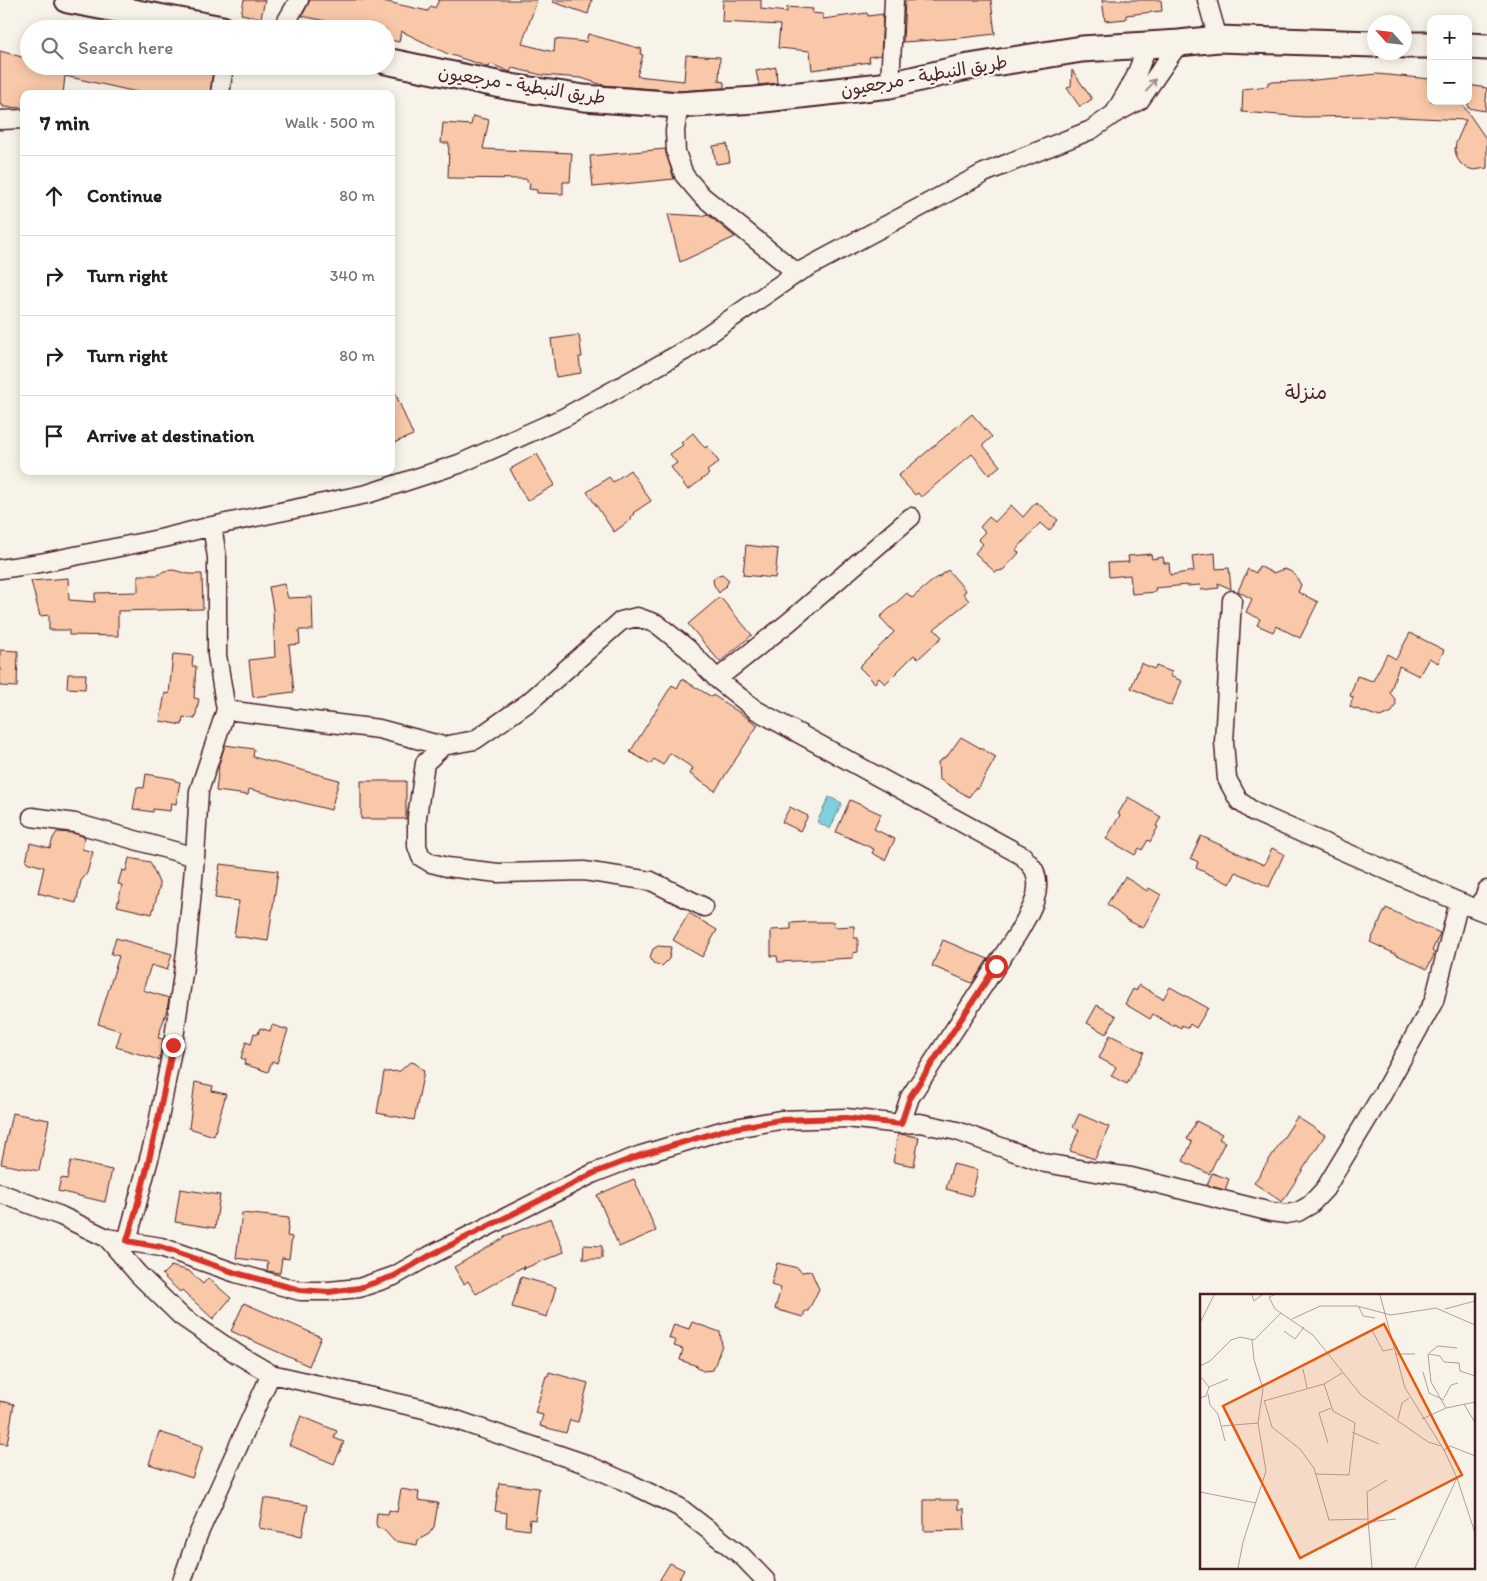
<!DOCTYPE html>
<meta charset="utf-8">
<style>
body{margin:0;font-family:Itim,"Playpen Sans Arabic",sans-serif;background:#f2f2f2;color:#202124}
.controls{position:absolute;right:15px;top:15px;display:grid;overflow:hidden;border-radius:10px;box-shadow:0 2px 12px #0003}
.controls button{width:45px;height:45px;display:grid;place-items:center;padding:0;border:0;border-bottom:1px solid #e0e0e0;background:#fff;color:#202124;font:25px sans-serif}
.compass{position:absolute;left:1367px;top:15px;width:45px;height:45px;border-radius:50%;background:#fff;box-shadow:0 2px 12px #0003;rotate:297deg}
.stop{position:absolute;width:15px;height:15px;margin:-11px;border:4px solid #d93025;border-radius:50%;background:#fff}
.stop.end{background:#d93025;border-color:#fff;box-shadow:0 1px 5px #0008}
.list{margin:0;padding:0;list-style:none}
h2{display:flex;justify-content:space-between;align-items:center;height:65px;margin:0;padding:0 20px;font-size:21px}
h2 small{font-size:16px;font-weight:400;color:#757577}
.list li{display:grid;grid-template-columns:32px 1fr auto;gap:15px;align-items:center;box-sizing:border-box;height:80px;padding:0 20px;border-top:1px solid #e0e0e0}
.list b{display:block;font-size:19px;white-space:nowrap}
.list em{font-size:16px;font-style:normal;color:#757577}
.icon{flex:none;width:28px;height:28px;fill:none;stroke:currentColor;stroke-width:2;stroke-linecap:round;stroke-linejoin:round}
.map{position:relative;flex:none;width:1487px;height:1581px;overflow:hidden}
.search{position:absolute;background:#fff;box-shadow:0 2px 12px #0003;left:20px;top:20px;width:375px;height:55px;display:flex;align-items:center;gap:12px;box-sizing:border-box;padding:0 18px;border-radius:28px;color:#757577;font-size:19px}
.panel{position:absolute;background:#fff;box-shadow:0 2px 12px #0003;left:20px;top:90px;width:375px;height:385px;border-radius:10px}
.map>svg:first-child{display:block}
.water{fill:#80cfdc;stroke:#6a8995}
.building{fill:#f8c8a8;stroke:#4a1f2b}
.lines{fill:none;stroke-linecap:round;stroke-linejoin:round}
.street-casing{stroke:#4a1f2b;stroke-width:21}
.secondary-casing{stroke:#4a1f2b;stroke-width:29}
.street{stroke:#f7f3e8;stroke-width:18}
.secondary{stroke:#f7f3e8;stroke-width:25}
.oneway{stroke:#a0898a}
.route{stroke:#d93025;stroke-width:6}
.labels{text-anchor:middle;stroke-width:5;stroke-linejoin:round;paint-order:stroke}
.street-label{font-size:18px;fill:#4a1f2b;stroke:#f7f3e8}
.quarter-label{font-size:20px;fill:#4a1f2b;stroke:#f7f3e8}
.inset-road{fill:none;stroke:#b29e9c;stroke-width:1}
.view{fill:#e8590c;fill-opacity:0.15;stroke:#e8590c;stroke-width:2.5}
.inset-edge{fill:none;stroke:#4a1f2b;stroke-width:2.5}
</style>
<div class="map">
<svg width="1487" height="1581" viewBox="0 0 1487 1581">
<rect width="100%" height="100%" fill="#f7f3e8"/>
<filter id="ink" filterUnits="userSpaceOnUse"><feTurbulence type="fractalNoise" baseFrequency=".02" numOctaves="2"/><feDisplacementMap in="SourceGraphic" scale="10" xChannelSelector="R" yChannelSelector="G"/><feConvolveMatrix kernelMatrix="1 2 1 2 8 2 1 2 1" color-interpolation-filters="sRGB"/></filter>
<g filter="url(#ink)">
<path class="water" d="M829,797L842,803L830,829L817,822Z"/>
<path class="building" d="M244,0H265L261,18L241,14Z
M310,0H378L428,11L431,6L435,8L439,0H537L522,44L554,52L555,39L586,42L588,34L642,49L640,54L643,55L637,76L684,81L686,55L720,57L719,81L724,82V88L679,91L603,85L581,78L542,75L512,68L510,72L491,64L489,67L448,54L401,31L399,42L386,39V29H354V27L302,16Z
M553,0H592L588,14L553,2Z
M723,0H761V9L787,12V7L813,9L812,13L823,14V19L867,13L868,16L883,14L881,55L869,57L870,62L812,70L810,51L778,48L780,25L722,22Z
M921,0H991L995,34L961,38L903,42L905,1Z
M1102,0H1161L1162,11L1126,15V19L1105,21Z
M0,51L29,59V66H197L213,70L210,94H146L65,76L63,94H24V108L3,107V105H0Z
M776,67L777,83L759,85L756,71Z
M1072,70L1092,99L1080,107L1067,88L1071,86Z
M1377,74L1431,79V101H1460L1487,140V168L1474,170L1467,168L1461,164L1457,158L1455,150L1456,143L1466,120L1378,116L1304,117L1242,112L1243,89L1268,86V82L1305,81Z
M1468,85L1487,88L1485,111L1468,108Z
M473,116L489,120L483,149L572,153L570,182H563V194L537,193V190L529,189L530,183L527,182V179L448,178L449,143H441L443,123L471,125Z
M727,144L730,162L716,164L713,146Z
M665,149L674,179L593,187L590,156Z
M668,214L702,216L707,214L735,237L680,262Z
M579,335L582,357H579L581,373L556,377L551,339Z
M391,383L413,435L391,444Z
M972,414L992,437L983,445L1000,466L989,475L972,454L921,497L918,493L915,495L898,476Z
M693,433L705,448L707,446L719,462L707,471L709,474L688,490L671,467L677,463L670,454L683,445L681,443Z
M537,454L555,485L527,501L510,469Z
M630,470L651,501L633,513L634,514L630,517L632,519L614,532L587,492L609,477L613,482Z
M1036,502L1058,520L1049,531L1040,523L1016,550L1019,553L1003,570L995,572L975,553L983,544L978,539L985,532L980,527L989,517L995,522L1011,505L1023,517Z
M746,545L778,549L775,578L743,575Z
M1215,553L1216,569L1229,568L1231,589L1218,583L1219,588L1201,590L1200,585L1187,586V585L1155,588L1156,592L1132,594L1130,575L1109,577L1108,563L1129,562L1128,556L1151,554L1152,559L1163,557L1164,563H1169L1170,575L1194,571L1192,556Z
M1259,566L1273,573L1284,569L1290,571L1295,575L1301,585L1298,592L1318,602L1300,638L1276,626L1273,632L1257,625L1260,619L1246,612L1252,599L1238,591L1248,569L1256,573Z
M173,570L189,574H202L203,609L118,611V636L69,635V630H49V615L40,616L31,581L68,578L69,600L95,602V593L138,592V575H158L164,571Z
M948,570L966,591L963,593L969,601L934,629L942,637L918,659L914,655L885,684L879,678L875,683L859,667L894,632L880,617L907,593L912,598L937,577L938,578Z
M722,574L729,580L726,586L719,593L714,585L713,580L716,576Z
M284,584L288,598L312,597L313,630H299L300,644L289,645L294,692L253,697L249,660L275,657L273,609L269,587Z
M720,597L752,635L720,662L688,624Z
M1410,633L1444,650L1438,663L1429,658L1419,676L1399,666L1390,693L1395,699L1396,704L1392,712L1380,717L1350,707L1353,697L1350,696L1357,676L1373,681L1387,654L1396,659Z
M0,650L18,651L17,687L0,686Z
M173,654L193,656L192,666H196L194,698L199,699L195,719L183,717L182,725L160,721L165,693L169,694Z
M1141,663L1154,669L1156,666L1172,672L1170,676L1182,681L1171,706L1131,688Z
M68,674H86L85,689L67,688Z
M682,679L712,697L713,695L758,725L715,791L690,774L693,768L670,753L663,765L654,759L651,764L630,752L672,685L677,688Z
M961,737L996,757L978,789L975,788L969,797L939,779L938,762L948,755Z
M225,745L254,749L253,757L339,780L331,810L249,789L248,795L216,791L219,764Z
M146,774L175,779V781L180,782L176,804L171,803L170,811L153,809V812L133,809L137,787L144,788Z
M361,781H406V819H361Z
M1128,797L1161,817L1156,826L1158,827L1150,842L1148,840L1142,850L1139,848L1135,855L1106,839L1120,815L1118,814Z
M850,800L881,814L874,829L895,839L885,860L872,853L874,849L836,832Z
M790,807L808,816L800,831L782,822Z
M57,832L73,833L85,837L82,849L93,852L87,873L81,881L76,903L38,893L44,867L26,862L30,843L50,848L53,838Z
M1201,836L1264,865L1272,848L1284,854L1269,887L1236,872L1230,884L1196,868L1198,862L1191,858Z
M129,858L150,862L160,885L152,914L117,906L122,885L118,884L122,870L126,871Z
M220,864L278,871L268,941L234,936L239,901L215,898Z
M1125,877L1147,891L1149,888L1161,895L1143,928L1127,920L1107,904Z
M1386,908L1440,933L1432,951L1435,953L1427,969L1370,942Z
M689,913L717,930L702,957L673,940Z
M807,922H834L835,927L854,926V938H858V952L853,953V958L778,962L777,956H771V930L791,929V923Z
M116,938L172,954L167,970L151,965L143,990L169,998L167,1009L158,1038L163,1039L159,1060L116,1047L121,1031L98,1024L119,956L111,954Z
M943,940L988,959L972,983L932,966Z
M658,946L671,947L669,959L662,966L653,963L650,957L653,949Z
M1139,985L1163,999L1170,987L1208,1008L1196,1028L1190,1024L1188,1028L1182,1025L1181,1028L1174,1024L1173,1026L1153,1014L1150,1019L1125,1004L1133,989L1136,991Z
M1097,1005L1116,1016L1106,1034L1087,1023Z
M272,1025L288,1030L277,1063L272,1061L268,1072L244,1064L245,1060L241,1058L246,1042L251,1044L254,1033L258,1034L260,1028L270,1031Z
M1110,1035L1144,1052L1127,1084L1111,1076L1116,1067L1099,1058Z
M410,1062L415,1063L424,1071L414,1120L377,1113L384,1072L400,1071Z
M195,1082L213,1086L212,1091L226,1094L214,1136L189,1128Z
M12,1113L49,1120L39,1171L1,1164Z
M1079,1114L1109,1127L1095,1159L1070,1151L1079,1130L1073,1127Z
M1297,1117L1325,1135L1282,1202L1254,1183Z
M1196,1121L1222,1134L1219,1139L1225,1142L1209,1174L1183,1161L1192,1142L1187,1139Z
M898,1134L919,1137L914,1166L893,1162Z
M71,1161L112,1170L105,1202L58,1191L61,1178L67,1179Z
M953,1164L978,1170L972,1196L946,1189Z
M1212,1173L1229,1179L1225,1190L1207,1185Z
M634,1179L656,1231L619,1247L597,1195Z
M180,1189L220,1195L215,1228L175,1222Z
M242,1213L289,1218L287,1236L292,1237L289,1259L282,1258L280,1273L267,1271L268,1262L236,1258Z
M551,1218L564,1252L523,1269L524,1266L476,1294L468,1281L464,1284L454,1267L504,1238V1236Z
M584,1245L602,1246V1259H583Z
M777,1263L798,1268L801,1272L811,1271L819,1289L808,1311H805L803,1317L775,1309L781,1288L771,1285Z
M171,1266L189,1271L203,1284L208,1278L231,1298L213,1319L182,1290L180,1292L162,1275Z
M521,1277L556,1287L547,1317L512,1307Z
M244,1303L321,1337L309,1366L231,1331Z
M692,1322L720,1332L722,1345L713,1370L703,1371L698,1368L697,1366L680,1360L683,1349L674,1346L676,1341L669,1338L674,1324L689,1329Z
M549,1372L588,1383L578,1422L570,1420L566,1433L540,1426L543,1415L535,1413L546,1376H548Z
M0,1401L14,1404L7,1444L0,1443Z
M301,1416L337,1431L334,1438L344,1442L334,1464L289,1445Z
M159,1432L203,1446L192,1478L149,1464Z
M499,1483L539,1488L535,1520L530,1519L529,1530L506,1527L507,1513L495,1511Z
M401,1489L419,1492L418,1500L438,1503L434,1527L429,1534L418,1540L417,1545L394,1541L384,1530L377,1527L376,1523L377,1513L388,1514L389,1510L397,1512Z
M264,1498L308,1505L302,1536L259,1528Z
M924,1500H958V1509H964L965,1530L924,1531Z
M670,1563L684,1570L678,1581H659Z"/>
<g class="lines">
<g class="street-casing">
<path id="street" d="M1207,0L1218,39
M282,29L299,0
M890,85L894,0
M220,94L224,66
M679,105L675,131L676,152L684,175L702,196L797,273
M1114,114L1135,78L1148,44
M0,120L24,119
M0,569L40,563L164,538L212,526L367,494L459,464L565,417L645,373L684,351L797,273L984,173L1091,130L1114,114L1140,100L1179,43
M717,679L789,622L911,517
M226,710L379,729L443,746L475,740L529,702L621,621L637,617L657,624L688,649L717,679L756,710L1023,856C1026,861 1033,866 1035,872C1043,894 1028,915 1018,933L910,1097L901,1124
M443,746L425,763L417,817V846L421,857L431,863L447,867L498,873L584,871L651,881L704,907
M32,817L75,823L195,857
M1459,902L1487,913
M1479,910L1487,890
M0,1193L61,1216L107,1238L138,1274L181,1316L237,1354L271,1374L424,1409L583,1463L633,1485L679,1507L742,1556L766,1581
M107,1238L161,1247L236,1273L300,1291H329L359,1288L394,1276L429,1256L594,1173L641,1155L724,1130L780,1120L846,1118L901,1124L920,1123L957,1131L1045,1163L1096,1172L1131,1177L1271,1212L1286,1214L1298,1212L1310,1205L1325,1189L1383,1093L1434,1001L1459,902L1254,812L1239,801L1227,779L1224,742L1232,600
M127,1241L157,1129L173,1045L187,945L195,857L199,791L226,710L217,655V557L212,526
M182,1581L198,1535L271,1374"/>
</g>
<g class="secondary-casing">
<path id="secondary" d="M68,0L222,29
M1404,45H1431
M1468,46L1487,47
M386,61L511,87L584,98L679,105L755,100L890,85L963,68L1082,49L1179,43L1218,39L1374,44"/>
</g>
<use href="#street" class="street"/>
<use href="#secondary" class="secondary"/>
</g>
<defs><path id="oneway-shaft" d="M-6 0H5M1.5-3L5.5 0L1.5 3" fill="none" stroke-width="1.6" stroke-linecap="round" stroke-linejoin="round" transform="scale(1.25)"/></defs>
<use class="oneway" href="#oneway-shaft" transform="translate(1151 85) rotate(-55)"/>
</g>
<g class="lines" filter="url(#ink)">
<path class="route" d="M173,1045C160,1112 147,1176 127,1241L161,1247L236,1273L300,1290L329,1292L359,1288L394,1276L429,1256L594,1173L641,1155L724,1130L780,1120L846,1118L901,1124L910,1097L996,966"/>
</g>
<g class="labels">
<g class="street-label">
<text transform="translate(924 76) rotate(-10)" y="6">طريق النبطية - مرجعيون</text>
<text transform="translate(522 85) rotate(9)" y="6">طريق النبطية - مرجعيون</text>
</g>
<g class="quarter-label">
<text x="1306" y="399">منزلة</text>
</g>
</g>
<g transform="translate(1200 1294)">
<rect width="275" height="275" fill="#f7f3e8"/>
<path class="inset-road" d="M52,1L54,7L62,1M74,1L69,3L75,15L113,41L161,101L228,148L241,152M180,1L205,94L244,156L257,184L275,239M159,13L163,22L175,24M245,15L275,7M92,25L120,12H157L191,21L236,14L275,31M0,29L14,1M172,36L183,57L193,55M84,37L95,45L104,33M229,59L238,52L257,54M195,60H215M0,72L10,67L31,46L40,43L54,46L81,19M103,75L107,94M223,78L229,99L244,106M275,81V99M0,82L9,93L6,102L0,104M9,93L28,85M8,100L10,111L18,120L25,147M244,104L251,91L258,89M64,106L72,133L100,155L114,174L129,226L168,225L167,198L187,186M64,107L124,90L142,79M264,110L274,127M246,114L231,88L228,60L240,62L244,68L259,69L260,77L275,82M198,125L202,109L209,104M222,125L246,114L275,108M22,132L58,129M152,138L179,150M128,149L119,119L131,114M244,156L250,152L275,162M116,180L149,181L155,129L133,117L124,90M0,198L56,209M168,225L172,274M168,228L196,225M38,274L43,248L66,177L58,129L63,95L54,66L52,46M215,274L257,184"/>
<path class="view" d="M184,30L262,181L100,264L23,112Z"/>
<rect width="275" height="275" class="inset-edge"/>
</g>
</svg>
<div class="controls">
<button>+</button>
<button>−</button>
</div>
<svg class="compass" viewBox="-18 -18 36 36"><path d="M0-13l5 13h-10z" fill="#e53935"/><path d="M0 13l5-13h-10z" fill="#757577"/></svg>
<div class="stop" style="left:996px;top:966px"></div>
<div class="stop end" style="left:173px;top:1045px"></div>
<div class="search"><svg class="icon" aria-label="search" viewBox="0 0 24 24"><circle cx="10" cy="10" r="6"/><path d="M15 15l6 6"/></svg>Search here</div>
<section class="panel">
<h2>7 min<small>Walk · 500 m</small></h2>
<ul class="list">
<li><svg class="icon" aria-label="ahead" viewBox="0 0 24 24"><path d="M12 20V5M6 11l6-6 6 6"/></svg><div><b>Continue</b></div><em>80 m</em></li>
<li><svg class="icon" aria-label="right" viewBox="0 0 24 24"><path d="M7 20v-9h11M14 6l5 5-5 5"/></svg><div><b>Turn right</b></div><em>340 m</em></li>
<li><svg class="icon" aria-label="right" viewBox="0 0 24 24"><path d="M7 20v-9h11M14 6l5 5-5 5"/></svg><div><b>Turn right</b></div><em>80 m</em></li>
<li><svg class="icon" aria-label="arrive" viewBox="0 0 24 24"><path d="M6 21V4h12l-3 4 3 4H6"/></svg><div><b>Arrive at destination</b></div></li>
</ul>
</section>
</div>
